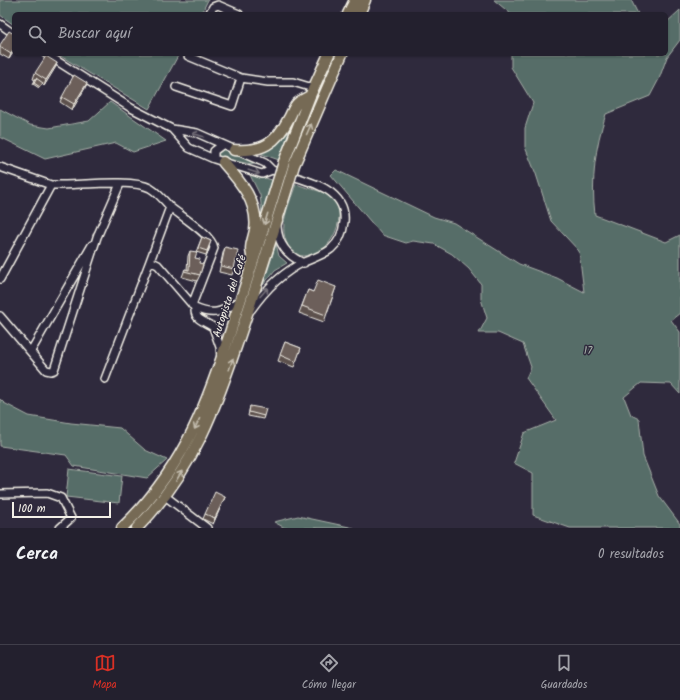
<!DOCTYPE html>
<html lang="es">
<meta charset="utf-8">
<style>
body{margin:0;font-family:Kalam,sans-serif;background:#2b2836;color:#f1f3f6}
.scale{position:absolute;left:12px;bottom:10px;width:99px;box-sizing:border-box;padding-left:4px;border:2px solid #f4f1e8;border-top:0;font-size:11px;line-height:14px;white-space:nowrap;color:#f4f1e8;-webkit-text-stroke:3px #2f2a3d;paint-order:stroke}
.list{margin:0;padding:0;list-style:none}
h2{display:flex;justify-content:space-between;align-items:center;height:52px;margin:0;padding:0 16px;font-size:17px}
h2 small{font-size:13px;font-weight:400;color:#a3a3aa}
.icon{flex:none;width:22px;height:22px;fill:none;stroke:currentColor;stroke-width:2;stroke-linecap:round;stroke-linejoin:round}
.map{position:relative;flex:none;width:680px;height:528px;overflow:hidden}
.search{position:absolute;background:#23202e;box-shadow:0 1px 3px #0004;left:12px;right:12px;top:12px;height:44px;display:flex;align-items:center;gap:10px;box-sizing:border-box;padding:0 14px;border-radius:6px;color:#a3a3aa;font-size:15px}
.sheet{height:116px;background:#23202e}
nav{display:flex;justify-content:space-around;align-items:center;box-sizing:border-box;height:56px;border-top:1px solid #403e4a;background:#23202e;font-size:11px;color:#a3a3aa}
nav a{display:grid;justify-items:center;gap:2px}
nav .on{color:#d93025}
.map>svg:first-child{display:block}
.green{fill:#576d67;stroke:#a6afa8}
.lines{fill:none;stroke-linecap:round;stroke-linejoin:round}
.minor-casing{stroke:#f4f1e8;stroke-width:10}
.highway-casing{stroke:#f4f1e8;stroke-width:13}
.minor{stroke:#2f2a3d;stroke-width:7}
.highway{stroke:#766a54;stroke-width:10}
.highway-bridge-casing{stroke:#f4f1e8;stroke-width:13;stroke-linecap:butt}
.highway-bridge{stroke:#766a54;stroke-width:10}
.wall{fill:#5d514d;stroke:#f4f1e8}
.shaded-wall{fill:#4c423f;stroke:#f4f1e8}
.building{fill:#6c5e5a;stroke:#f4f1e8}
.oneway{stroke:#c2bbad}
.oneway2{stroke:#747079}
.labels{text-anchor:middle;stroke-width:3;stroke-linejoin:round;paint-order:stroke}
.street-label{font-size:11px;fill:#f4f1e8;stroke:#2f2a3d}
.park-label{font-size:11px;fill:#adb6ae;stroke:#2f2a3d}
</style>
<div class="map">
<svg width="680" height="528" viewBox="0 0 680 528">
<rect width="100%" height="100%" fill="#2f2a3d"/>
<filter id="ink" filterUnits="userSpaceOnUse"><feTurbulence type="fractalNoise" baseFrequency=".025" numOctaves="2"/><feDisplacementMap in="SourceGraphic" scale="8" xChannelSelector="R" yChannelSelector="G"/><feConvolveMatrix kernelMatrix="1 2 1 2 8 2 1 2 1" color-interpolation-filters="sRGB"/></filter>
<g filter="url(#ink)">
<path class="green" d="M0,0H208L201,14H14V25L0,15Z
M494,0H631L638,14H511Z
M680,10V40L667,57L659,79L650,96L606,114C595,147 591,180 595,215L666,242L680,235V313L671,320L680,332V394L671,384L641,383L624,397L631,415L639,419L643,456L659,496L680,524V528H570L533,515V473L514,463L524,433L556,420L526,378L531,367L523,344L498,333H479L487,318L481,299V284L469,269L452,254L434,244L413,241L406,243L382,235L331,175L336,170L434,217L454,223L519,264L557,278L584,292L579,251L551,221L536,174L525,147V128L533,103L511,67V54H666V23Z
M57,54H179L149,109Z
M110,102L166,141L133,152L116,143L45,159L0,137V109L30,125L49,128L89,121Z
M290,131L279,160L259,153L271,148Z
M220,148L227,149L259,165L219,159L217,152Z
M249,173L272,180L262,214L260,195Z
M296,184C306,188 319,190 329,195C353,208 331,267 294,254C274,232 288,208 296,184Z
M276,244L279,256L287,263L275,270L263,285Z
M0,399L4,403L29,416L71,423L120,428L145,450L167,460L147,478L74,466L66,455L0,446Z
M69,469L122,476L119,503L66,497Z
M298,516L354,528H285L274,522Z"/>
<g class="lines">
<g class="minor-casing">
<path id="minor" d="M209,14L213,7L218,5L239,14
M0,24L14,34
M46,54L131,108L172,129L189,148L214,159L262,174L272,170
M188,54V56L241,78L268,82H293L313,88
M176,87L232,106L241,78
M172,129L197,133L265,163L272,170C298,179 348,185 344,222C343,232 339,242 331,249C323,255 314,258 304,262C281,273 265,290 251,310
M214,159V151L222,145
M0,167L51,185L0,279
M51,185C75,186 131,178 150,188C157,192 164,200 170,207L150,261
M170,207C181,216 212,235 214,248L192,305
M277,226C278,244 287,256 304,263
M97,237L120,184
M195,308C194,320 204,321 213,327L220,347L221,358
M0,316L46,370L51,371L54,370L98,234
M31,351L92,245
M105,379L150,261L158,265L195,308C216,317 222,311 241,300
M0,494L47,493L61,498L71,518L60,528
M165,496L207,528"/>
</g>
<g class="highway-casing">
<path id="highway" d="M348,14L355,0
M359,14L365,0
M234,150C262,152 276,144 289,118C292,113 294,105 299,102C302,100 306,98 310,96
M223,162C239,180 259,202 255,230C252,245 249,244 253,260
M284,162L310,96L329,54
M294,165L342,54
M122,528C185,468 210,398 235,317C250,272 264,227 278,181
M137,528C194,470 217,405 242,329C258,281 273,233 288,185"/>
</g>
<use href="#minor" class="minor"/>
<use href="#highway" class="highway"/>
<g class="highway-bridge-casing">
<path id="highway-bridge" d="M278,181L284,162
M288,185L294,165"/>
</g>
<use href="#highway-bridge" class="highway-bridge"/>
</g>
<path class="wall" d="M0,45L14,51L9,59L0,54Z
M57,63L55,68L44,86L42,84L39,88L33,84L35,80L33,79L35,73Z
M85,88L72,110L60,102L62,97Z
M202,237L211,241L206,255L196,252Z
M225,247L234,269L232,275L219,272L223,253Z
M190,251L199,263L200,275L197,281L182,277L185,269L187,270L188,256Z
M336,287L324,322L299,313L308,290L313,292Z
M285,342L301,348L294,367L278,361Z
M250,406L264,416L263,419L248,416Z
M225,497L213,524L203,519L205,514Z"/>
<path class="shaded-wall" d="M14,49V51L9,59L11,54Z
M57,63L55,68L44,86L46,80Z
M87,83L85,88L72,110L74,104Z
M225,497L223,502L213,524L215,518Z"/>
<path class="building" d="M9,31L14,34V49L11,54L0,47V45Z
M46,56L57,63L46,80L35,73Z
M74,75L87,83L74,104L62,97Z
M36,78L43,83L40,87L34,83Z
M202,237L211,241L207,251L198,248Z
M225,247L238,250L234,269L221,266Z
M190,251L197,252L195,258L200,259L199,263L203,264L200,275L184,271L185,269L189,270Z
M318,280L336,287L326,315L302,306L308,290L313,292Z
M285,342L301,348L296,362L280,355Z
M250,406L266,409L264,416L249,412Z
M215,492L225,497L215,518L205,514Z"/>
<defs><path id="oneway-shaft" d="M-6 0H5M1.5-3L5.5 0L1.5 3" fill="none" stroke-width="1.6" stroke-linecap="round" stroke-linejoin="round"/></defs>
<g class="oneway">
<use href="#oneway-shaft" transform="translate(309 129) rotate(-66)"/>
<use href="#oneway-shaft" transform="translate(266 219) rotate(107)"/>
<use href="#oneway-shaft" transform="translate(231 364) rotate(-72)"/>
<use href="#oneway-shaft" transform="translate(197 424) rotate(116)"/>
<use href="#oneway-shaft" transform="translate(179 476) rotate(-58)"/>
</g>
<g class="oneway2">
<use href="#oneway-shaft" transform="translate(198 135) rotate(-162)"/>
<use href="#oneway-shaft" transform="translate(254 172) rotate(18)"/>
<use href="#oneway-shaft" transform="translate(264 292) rotate(-49)"/>
</g>
</g>
<g class="labels">
<g class="street-label">
<text transform="translate(229 296) rotate(-72)" y="4">Autopista del Café</text>
</g>
<g class="park-label">
<text x="588" y="354">17</text>
</g>
</g>
</svg>
<div class="scale">100 m</div>
<div class="search"><svg class="icon" aria-label="search" viewBox="0 0 24 24"><circle cx="10" cy="10" r="6"/><path d="M15 15l6 6"/></svg>Buscar aquí</div>
</div>
<section class="sheet">
<h2>Cerca<small>0 resultados</small></h2>
<ul class="list">
</ul>
</section>
<nav>
<a class="on"><svg class="icon" aria-label="map" viewBox="0 0 24 24"><path d="M3 6l6-2 6 2 6-2v14l-6 2-6-2-6 2zM9 4v14M15 6v14"/></svg>Mapa</a>
<a><svg class="icon" aria-label="directions" viewBox="0 0 24 24"><path d="M12 3l9 9-9 9-9-9zM9 14v-3h6M13 9l2 2-2 2"/></svg>Cómo llegar</a>
<a><svg class="icon" aria-label="saved" viewBox="0 0 24 24"><path d="M7 4h10v16l-5-4-5 4z"/></svg>Guardados</a>
</nav>
